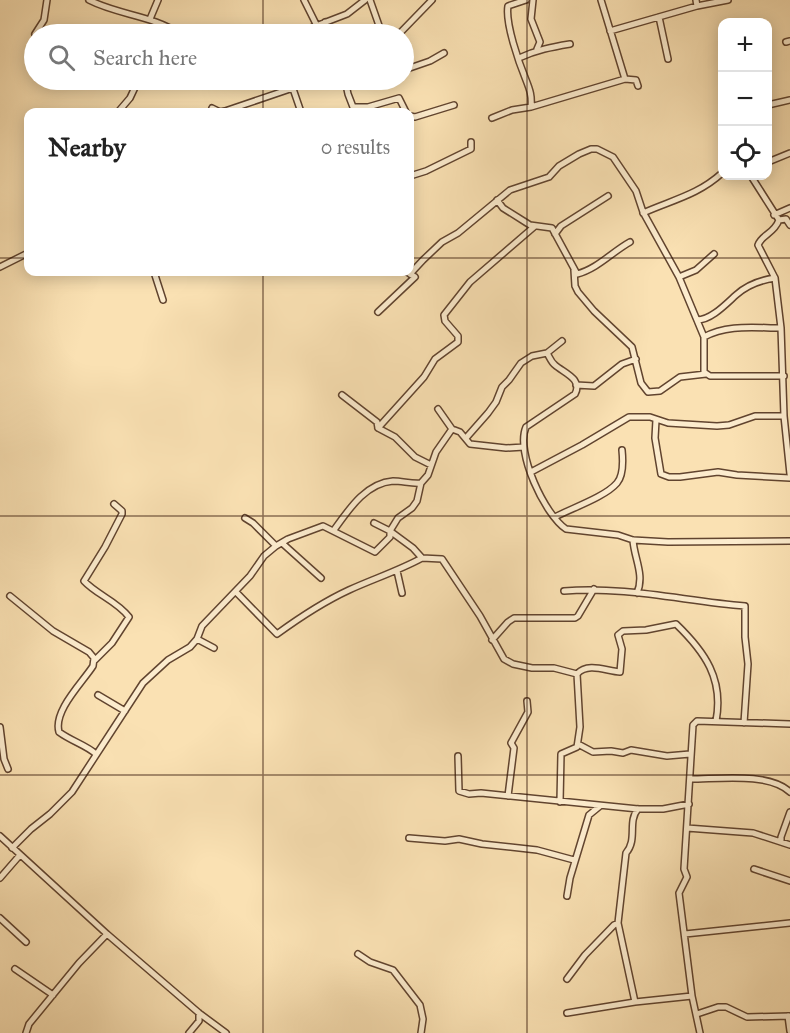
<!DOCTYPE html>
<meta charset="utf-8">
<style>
body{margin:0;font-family:"IM FELL Great Primer",serif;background:#f6f6f6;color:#222}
.controls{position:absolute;right:18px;top:18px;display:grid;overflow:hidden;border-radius:12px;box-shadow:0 3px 15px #0003}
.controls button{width:54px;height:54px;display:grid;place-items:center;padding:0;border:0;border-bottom:2px solid #e0e0e0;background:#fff;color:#222;font:30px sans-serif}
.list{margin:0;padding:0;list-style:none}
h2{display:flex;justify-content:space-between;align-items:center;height:78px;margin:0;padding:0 24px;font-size:26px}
h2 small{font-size:20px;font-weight:400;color:#767676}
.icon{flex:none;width:33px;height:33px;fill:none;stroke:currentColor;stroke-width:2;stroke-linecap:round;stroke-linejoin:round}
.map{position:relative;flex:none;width:790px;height:1033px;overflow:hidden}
.search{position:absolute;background:#fff;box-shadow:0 3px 15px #0003;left:24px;top:24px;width:390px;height:66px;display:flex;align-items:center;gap:15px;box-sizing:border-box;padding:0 21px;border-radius:33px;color:#767676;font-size:22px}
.panel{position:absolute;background:#fff;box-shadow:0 3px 15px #0003;left:24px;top:108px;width:390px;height:168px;border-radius:12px}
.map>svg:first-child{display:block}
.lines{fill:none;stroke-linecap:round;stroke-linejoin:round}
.minor-casing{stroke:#61442f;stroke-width:8}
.minor{stroke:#fcecce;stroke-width:5}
.grid{fill:none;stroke:#2e0f03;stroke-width:1.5;stroke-opacity:0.55}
</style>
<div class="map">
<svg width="790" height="1033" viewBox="0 0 790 1033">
<rect width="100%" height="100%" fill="#fae1b3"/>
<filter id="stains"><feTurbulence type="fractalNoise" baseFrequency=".00333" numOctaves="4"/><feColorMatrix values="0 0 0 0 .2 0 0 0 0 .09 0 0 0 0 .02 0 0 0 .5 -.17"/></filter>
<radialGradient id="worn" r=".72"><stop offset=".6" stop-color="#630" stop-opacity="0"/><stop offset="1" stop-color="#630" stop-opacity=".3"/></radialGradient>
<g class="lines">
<g class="minor-casing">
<path id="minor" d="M89,0C118,15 152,15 180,34
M304,0L317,26
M370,0L382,34
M533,0L531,19L540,42L537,49
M696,0L697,6L728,0
M659,17L668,59
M150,19L158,0
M325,22L330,34
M610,31L697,6
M35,34L44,20L47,0
M295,34L347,14L365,0
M399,34L432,0
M786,42L790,41
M519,58C536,50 552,47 570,44
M404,70L430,61L444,53
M625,79L636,80L638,86
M145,80L158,85H164L167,80
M290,80L301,112
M345,80L348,94L353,107H368L399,98L406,112
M768,105L790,100
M531,107L625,79L601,0
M212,108L220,112L225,111L293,88
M118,112L130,98L137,83L145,80
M410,116L415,117L454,105
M492,118L512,110L531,107C532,96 530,90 526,80C519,63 505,23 508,6L526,0
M722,128V130
M768,162L790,153
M410,176L426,171L471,149V142
M751,176L779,220C774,234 762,234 758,245L775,278
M497,200L503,208L530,225L552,228L577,274C597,269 612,252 630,242
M643,213C672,200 698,195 722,173
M774,215L790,208
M779,220L786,219L790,225
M555,234L561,226L608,196
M0,267L28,253
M574,270L575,286L578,292L594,311L632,347L641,383L648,392L660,391L680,377L706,374
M154,272L163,300
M407,272L410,274L423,260L442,242L458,233L510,190L549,177L559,166L579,154L591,149H597L613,157L636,191L643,212L679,277L704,337V372L710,376H784
M679,277L696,270L714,254
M378,312L415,277L410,274
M697,320C711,320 726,304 736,295C747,285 761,280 775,278L781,328L784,416L790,474
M704,337C727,324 755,328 781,328
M562,341L547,353C550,358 551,362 555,365C564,373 583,379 575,394L526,427C515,452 545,515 566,529L618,535L633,540L668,542L790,541
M576,385L594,386L622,364L636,359
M342,395L377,422L378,428L395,437L415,457L431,465
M438,409L452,429
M656,420L655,438L661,474L669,477H680L718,472L737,475L790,478
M378,428L424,377L435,359L458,342V336L445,321L444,315L470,282L535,226
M466,438L488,413L496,402L502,387L509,380L521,363L532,356L547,353
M531,472L582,445L629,417H650L668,423L717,426L729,425L755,416H784
M555,517C572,508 605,497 617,483C624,475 623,460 622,450
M245,518L253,523L276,546
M374,523L390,531L398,518L412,508L417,501L421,483L428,475L436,452L452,429L460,432L470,444L506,448L524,447
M334,530C349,509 366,483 393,481C403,481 411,484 421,483
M633,540C634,558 645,575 637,593
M282,543L321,578
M422,558L442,559L480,616L504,659L513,664L532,668H554L577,674
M397,571L402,593
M564,591C625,586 684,601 745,606V637L748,664L744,723
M10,596L53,631L89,652L94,658L93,666C82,683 53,711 59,732C71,741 86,745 96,754
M197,639L214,648
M492,640L508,622L514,618H575L578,616L594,589
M95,660L112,643L129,617C117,601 97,595 84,581L105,547L122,514V511L114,504
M577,674C588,662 606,671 620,672L622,649L618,635L623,631L646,630L676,624C705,652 724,679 716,721
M98,695L125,711
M0,727L4,759L8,769
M578,744L593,752L611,751L623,753L631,750L667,756L690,754
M458,756L459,791L469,794L481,793L638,809H663L689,804
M691,779C718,779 769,772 790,792
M508,796L514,748L511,743L528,712L527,701
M560,802L561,754L577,747L580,727L577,674
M687,828L753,833L790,845
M0,836L107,934L199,1013L226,1033
M409,838L445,841L459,839L482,844L537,850L574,860
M781,842V837L790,812
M12,848L31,829L50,814L72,792L143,683L168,660L190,647L197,639L202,626L250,576L264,556L276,546L288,539L323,526L375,552L390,537V531L413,548L422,558C398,571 373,579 349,590C323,602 299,618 277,634L236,592
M754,869L790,881
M0,878L20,855
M567,896L570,878L589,815L600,806
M0,918L26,942
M685,934L790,923
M358,954L370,962L393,970L420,1005L423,1019L421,1033
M15,969L53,995
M567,979L585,955L614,925L618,923
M635,1002L618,923L626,853C638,839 627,822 638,809
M567,1013L635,1002L692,996
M697,1014L718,1007H726L747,1017L790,1016
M788,1016L790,1031
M26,1033L29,1024L79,963L107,934
M189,1033L199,1021V1013
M700,1033L692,996L679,893L687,877L684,869L693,725L697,721L790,724"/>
</g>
<use href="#minor" class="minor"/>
</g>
<path class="grid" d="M263,0V34M527,0V1033M263,80V112M0,258H28M410,258H790M263,272V1033M0,516H790M0,775H790"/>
<rect width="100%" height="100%" filter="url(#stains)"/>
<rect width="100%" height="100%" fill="url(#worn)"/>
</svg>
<div class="controls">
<button>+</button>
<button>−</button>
<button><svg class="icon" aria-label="locate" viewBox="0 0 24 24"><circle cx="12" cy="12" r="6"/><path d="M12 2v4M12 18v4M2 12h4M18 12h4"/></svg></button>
</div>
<div class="search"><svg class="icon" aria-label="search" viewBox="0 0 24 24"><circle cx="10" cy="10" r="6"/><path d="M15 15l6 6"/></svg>Search here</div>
<section class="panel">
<h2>Nearby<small>0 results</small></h2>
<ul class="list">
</ul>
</section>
</div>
